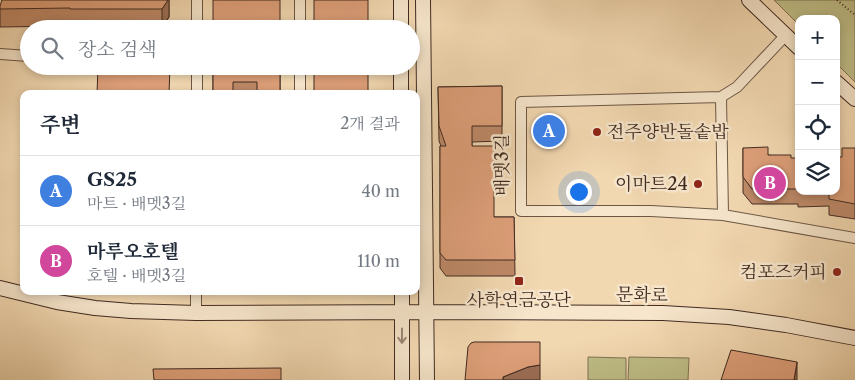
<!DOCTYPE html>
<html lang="ko">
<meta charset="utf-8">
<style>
body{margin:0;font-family:"Libre Caslon Text","Noto Serif KR",serif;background:#f2f2f3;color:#1f2937}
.controls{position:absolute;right:15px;top:15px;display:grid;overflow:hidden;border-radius:10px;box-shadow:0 2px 8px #0003}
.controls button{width:45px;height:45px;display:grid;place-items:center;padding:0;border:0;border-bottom:1px solid #e0e1e3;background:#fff;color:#1f2937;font:25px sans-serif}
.you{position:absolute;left:578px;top:191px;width:18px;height:18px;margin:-12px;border:4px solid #fff;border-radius:50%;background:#1a73e8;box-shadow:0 0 0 8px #1a73e833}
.badge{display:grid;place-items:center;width:32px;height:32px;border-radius:50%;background:#0b8043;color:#fff;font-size:16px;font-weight:700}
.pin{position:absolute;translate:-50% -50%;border:2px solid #fff;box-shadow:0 1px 5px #0006}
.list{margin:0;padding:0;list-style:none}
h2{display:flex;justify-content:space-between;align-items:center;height:65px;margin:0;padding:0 20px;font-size:21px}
h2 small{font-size:16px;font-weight:400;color:#747a83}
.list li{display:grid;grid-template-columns:32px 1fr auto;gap:15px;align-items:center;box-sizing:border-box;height:70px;padding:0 20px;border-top:1px solid #e0e1e3}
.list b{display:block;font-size:19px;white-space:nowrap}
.list p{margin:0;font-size:16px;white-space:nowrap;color:#747a83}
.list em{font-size:16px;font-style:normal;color:#747a83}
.icon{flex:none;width:28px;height:28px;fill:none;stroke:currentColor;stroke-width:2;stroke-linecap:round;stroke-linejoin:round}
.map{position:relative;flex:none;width:855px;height:380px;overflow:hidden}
.search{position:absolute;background:#fff;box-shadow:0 2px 8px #0003;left:20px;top:20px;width:400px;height:55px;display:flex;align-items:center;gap:12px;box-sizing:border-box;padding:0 18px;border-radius:28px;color:#747a83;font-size:19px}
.panel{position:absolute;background:#fff;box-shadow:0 2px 8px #0003;left:20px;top:90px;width:400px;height:205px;border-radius:10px}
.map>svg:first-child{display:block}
.green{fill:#bfbe88;stroke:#807454}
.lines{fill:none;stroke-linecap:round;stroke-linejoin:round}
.street-casing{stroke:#6c5645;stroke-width:12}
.secondary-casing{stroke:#402a21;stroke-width:16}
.path{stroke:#402a21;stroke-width:2;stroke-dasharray:1 2.5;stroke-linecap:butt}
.street{stroke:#f7e6cc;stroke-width:10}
.secondary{stroke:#f7e6cc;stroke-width:14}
.wall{fill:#be8968;stroke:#402a21}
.shaded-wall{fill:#9b6f55;stroke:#402a21}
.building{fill:#dd9f79;stroke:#402a21}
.oneway{stroke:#9c8876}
.poi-dot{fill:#8f2418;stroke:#f7e6cc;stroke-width:2}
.labels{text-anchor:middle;stroke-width:5;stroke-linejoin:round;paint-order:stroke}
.poi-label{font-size:18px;fill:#402a21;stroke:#f7e6cc;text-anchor:end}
.street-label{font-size:18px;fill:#402a21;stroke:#f7e6cc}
</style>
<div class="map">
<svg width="855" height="380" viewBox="0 0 855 380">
<rect width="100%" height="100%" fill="#f2d8b1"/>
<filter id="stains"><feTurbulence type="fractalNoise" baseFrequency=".004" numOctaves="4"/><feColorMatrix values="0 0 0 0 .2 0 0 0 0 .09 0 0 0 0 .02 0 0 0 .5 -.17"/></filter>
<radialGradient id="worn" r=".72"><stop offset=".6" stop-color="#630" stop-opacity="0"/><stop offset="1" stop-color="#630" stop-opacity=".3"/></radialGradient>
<path class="green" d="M774,0H855V82L836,63V19H799V25Z
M588,357L626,358V380H588Z
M629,357L689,358L688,380H628Z"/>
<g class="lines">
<g class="street-casing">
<path id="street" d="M197,0V29
M300,29V0
M785,36L737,87L721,97L521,102V211H651L723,215L855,238
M0,54L29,56
M197,66V94
M300,94V66
M721,97L723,215
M196,313V291"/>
</g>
<g class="secondary-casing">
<path id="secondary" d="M401,0V29
M423,0L427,380
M749,0L799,48
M401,66V94
M836,82L855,99
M0,288L57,302L95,308L131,311L196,313L427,312L663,313L729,317L786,325L855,338
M402,291V380"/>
</g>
<path class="path" d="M837,0L855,15"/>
<use href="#street" class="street"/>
<use href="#secondary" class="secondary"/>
</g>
<path class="wall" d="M169,0V17L162,27H70V26L0,27V6Z
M213,66H280V94H213Z
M502,86V141L472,142V146L494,217H514L515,276H446L440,268V146H441L439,141L438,87Z
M743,148L768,155L791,158L799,191H836L842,157L855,148V219L829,215V206L798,207V204H752L743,193Z"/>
<path class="shaded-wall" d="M168,0H169V17L162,27V9Z
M797,362V380H794Z
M540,365V380H503V377L528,367Z"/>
<path class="building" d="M2,0H168L162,9H70V8L0,9V6Z
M213,0H280V29H213Z
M314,0H368V29H314Z
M98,66H170L169,94H97Z
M213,66H280V94H257V82H233V94H213Z
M314,66H368V94H314Z
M502,86V126H472V146H494V217H514L515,260H446L440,253V146H446L439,126L438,87Z
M768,147V155H791V158H799V191H802H798V189H752L743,177V148Z
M842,148H855V204L829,199V191H836V157H842Z
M474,342H540V365L528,367L503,377V380H465L468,347L471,343Z
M731,350L797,362L794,380H721Z
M281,368V380H154L153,369Z"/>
<defs><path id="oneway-shaft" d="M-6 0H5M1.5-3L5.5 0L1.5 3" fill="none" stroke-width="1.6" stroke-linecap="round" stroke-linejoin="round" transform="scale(1.25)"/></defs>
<use class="oneway" href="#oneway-shaft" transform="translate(402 336) rotate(90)"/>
<g class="poi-dot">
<circle cx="597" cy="132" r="5"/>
<circle cx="698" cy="184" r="5"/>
<circle cx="837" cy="272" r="5"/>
<rect x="514" y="276" width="10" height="10" rx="2.5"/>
</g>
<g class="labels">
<g class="poi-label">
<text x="607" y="138" text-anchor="start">전주양반돌솥밥</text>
<text x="688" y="190">이마트24</text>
<text x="827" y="278">컴포즈커피</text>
<text x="519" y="306" text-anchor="middle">사학연금공단</text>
</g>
<g class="street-label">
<text transform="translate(502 165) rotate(-90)" y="6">배멧3길</text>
<text transform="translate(642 295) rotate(1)" y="6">문화로</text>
</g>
</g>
<rect width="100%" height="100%" filter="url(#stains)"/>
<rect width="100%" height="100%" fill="url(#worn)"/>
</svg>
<div class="controls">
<button>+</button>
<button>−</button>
<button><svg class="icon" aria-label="locate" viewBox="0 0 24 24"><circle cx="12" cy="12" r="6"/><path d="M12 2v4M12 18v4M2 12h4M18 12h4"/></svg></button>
<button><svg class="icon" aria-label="layers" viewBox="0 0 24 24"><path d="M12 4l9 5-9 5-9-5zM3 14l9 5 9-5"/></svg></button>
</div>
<div class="you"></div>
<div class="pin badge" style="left:549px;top:131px;background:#3f7fe0">A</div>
<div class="pin badge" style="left:770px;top:183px;background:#d1479c">B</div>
<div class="search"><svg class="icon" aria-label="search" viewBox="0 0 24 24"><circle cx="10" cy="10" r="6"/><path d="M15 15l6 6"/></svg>장소 검색</div>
<section class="panel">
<h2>주변<small>2개 결과</small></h2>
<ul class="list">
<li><span class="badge" style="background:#3f7fe0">A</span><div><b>GS25</b><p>마트 · 배멧3길</p></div><em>40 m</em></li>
<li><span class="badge" style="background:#d1479c">B</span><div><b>마루오호텔</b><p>호텔 · 배멧3길</p></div><em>110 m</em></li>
</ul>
</section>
</div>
